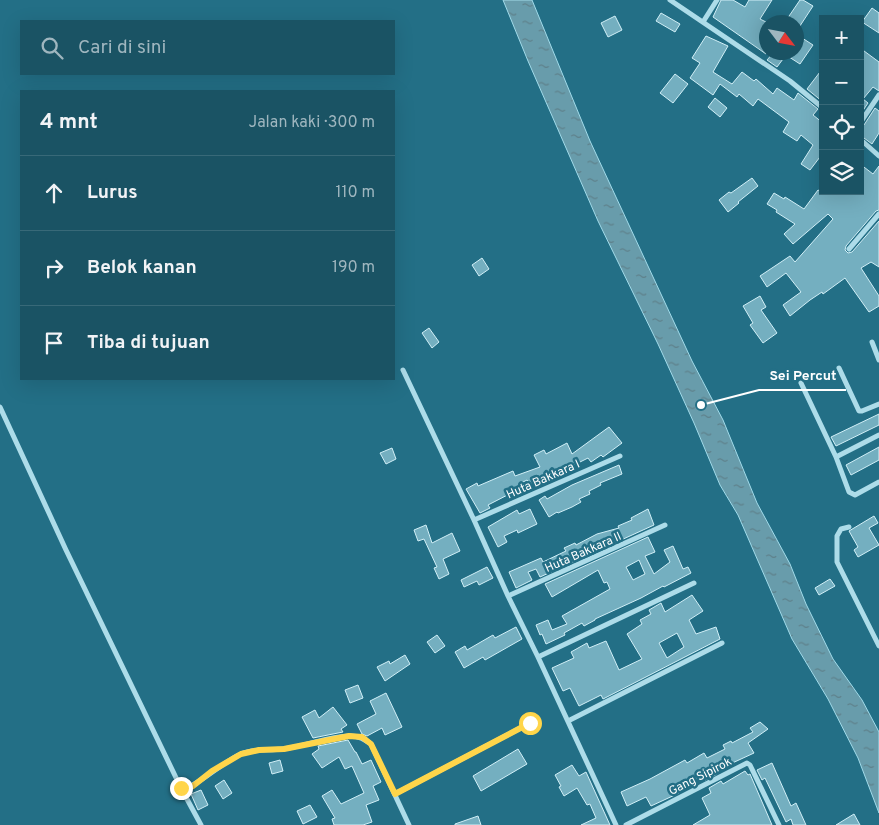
<!DOCTYPE html>
<html lang="id">
<meta charset="utf-8">
<style>
body{margin:0;font-family:Overpass,sans-serif;background:#23596a;color:#f1f3f6}
.controls{position:absolute;right:15px;top:15px;display:grid;overflow:hidden;border-radius:0px;box-shadow:0 5px 20px #0002}
.controls button{width:45px;height:45px;display:grid;place-items:center;padding:0;border:0;border-bottom:1px solid #386978;background:#1a5364;color:#f1f3f6;font:25px sans-serif}
.compass{position:absolute;left:759px;top:15px;width:45px;height:45px;border-radius:50%;background:#1a5364;box-shadow:0 5px 20px #0002;rotate:122deg}
.stop{position:absolute;width:15px;height:15px;margin:-11px;border:4px solid #ffd54a;border-radius:50%;background:#fff}
.stop.end{background:#ffd54a;border-color:#fff;box-shadow:0 1px 5px #0008}
.list{margin:0;padding:0;list-style:none}
h2{display:flex;justify-content:space-between;align-items:center;height:65px;margin:0;padding:0 20px;font-size:21px}
h2 small{font-size:16px;font-weight:400;color:#9fb6bf}
.list li{display:grid;grid-template-columns:32px 1fr auto;gap:15px;align-items:center;box-sizing:border-box;height:75px;padding:0 20px;border-top:1px solid #386978}
.list b{display:block;font-size:19px;white-space:nowrap}
.list em{font-size:16px;font-style:normal;color:#9fb6bf}
.icon{flex:none;width:28px;height:28px;fill:none;stroke:currentColor;stroke-width:2;stroke-linecap:round;stroke-linejoin:round}
.map{position:relative;flex:none;width:879px;height:825px;overflow:hidden}
.search{position:absolute;background:#1a5364;box-shadow:0 5px 20px #0002;left:20px;top:20px;width:375px;height:55px;display:flex;align-items:center;gap:12px;box-sizing:border-box;padding:0 18px;border-radius:0px;color:#9fb6bf;font-size:19px}
.panel{position:absolute;background:#1a5364;box-shadow:0 5px 20px #0002;left:20px;top:90px;width:375px;height:290px;border-radius:0px}
.map>svg:first-child{display:block}
.water{fill:url(#water-ripples);stroke:#a1dbea}
.building{fill:#74afc0;stroke:#d1eff7;fill-rule:evenodd}
.lines{fill:none;stroke-linecap:round;stroke-linejoin:round}
.minor{stroke:#addce9;stroke-width:5}
.route{stroke:#ffd54a;stroke-width:6}
.labels{text-anchor:middle;stroke-width:5;stroke-linejoin:round;paint-order:stroke}
.street-label{font-size:12px;fill:#fff;stroke:#236f86}
.leader{fill:none;stroke:#fff;stroke-width:2}
.callout-dot{fill:#fff;stroke:#236f86;stroke-width:2}
.callout-label{font-size:14px;text-anchor:middle;font-weight:bold;fill:#fff;stroke:#236f86;stroke-width:5;stroke-linejoin:round;paint-order:stroke}
</style>
<div class="map">
<svg width="879" height="825" viewBox="0 0 879 825">
<defs>
<pattern id="water-ripples" width="26" height="14" patternUnits="userSpaceOnUse" patternTransform="scale(1.25)"><rect width="26" height="14" fill="#689cab"/><path d="M2 4q2-2 4 0t4 0M15 11q2-2 4 0t4 0" fill="none" stroke="#5e808a"/></pattern>
</defs>
<rect width="100%" height="100%" fill="#236f86"/>
<path class="water" d="M503,0H532L590,141L692,361L723,420L757,503L790,564L806,604L833,659L862,700L879,732V813L858,758L828,699L792,639L738,515L720,485L694,423L658,344L598,221L528,61Z"/>
<path class="building" d="M721,0H733L745,7L749,0H772L760,19L766,22V54L713,17Z
M800,0H803L813,6L796,32V22H785Z
M872,8L879,13V33L862,22Z
M661,13L680,24L675,32L656,21Z
M615,16L622,30L608,37L601,23Z
M796,34L813,45L800,64L786,55L777,67L767,60L774,52H796Z
M706,36L728,46L713,72L732,84L742,72L754,81L756,79L773,94L777,88L794,100L798,93L818,109L813,115L823,123V153L810,170L801,164L813,145L801,135L797,141L783,132L789,122L758,99L753,106L739,94L737,97L720,84L713,95L690,78L700,63L692,58Z
M860,48L879,62V91L873,87L863,99L868,103L860,115Z
M823,68V102L807,89Z
M675,74L688,84L673,103L660,93Z
M715,98L727,108L720,117L708,107Z
M875,108L879,111V133L872,144L860,135V127L864,125Z
M860,164L873,174L879,166V210L876,211L846,246L845,250L848,253L852,252L879,221V267L871,262L861,268L879,296V306L869,312L845,278L823,294L822,292L810,300L790,316L783,305L801,292L786,273L767,287L760,276L790,256L795,262L833,219L828,214L793,244L784,234L795,224L776,212L777,210L767,204L774,193L784,199L785,197L804,209L818,190L820,191H860Z
M752,178L758,186L738,202L739,203L728,212L719,200L729,192L731,193Z
M482,258L489,269L479,276L472,265Z
M760,296L766,307L761,310L777,333L763,343L750,325L753,323L743,306Z
M429,328L439,342L432,348L422,333Z
M879,414V425L836,446L831,437Z
M609,427L622,443L603,457L601,455L591,462L588,458L564,470L530,484L527,480L519,484L521,488L488,505L490,508L480,513L466,489L477,483L478,486L513,471L515,476L540,467L534,455L544,450L546,454L567,443L572,454Z
M879,447V460L851,475L846,465Z
M392,448L396,459L386,464L380,453Z
M619,465L622,474L600,483L601,485L589,491L590,494L579,499L581,502L572,507L558,513L557,512L549,517L539,500L545,496L547,499L572,485Z
M530,509L537,524L518,533L517,530L504,536L507,542L498,547L488,527L517,510L519,514Z
M648,509L654,525L540,577L536,569L528,572L532,580L516,588L509,572L541,558L543,562L566,551L564,548L575,543L576,545L597,534L619,528L618,526L632,520L631,518Z
M874,516L878,523L869,528L879,545L858,557L854,550L858,547L849,531Z
M426,525L432,543L452,533L460,551L443,559L449,574L439,579L434,568L437,567L424,539L418,541L414,530Z
M648,537L655,552L645,556L654,574L670,562L664,550L673,546L683,569L688,567L691,573L664,587L663,586L641,598L595,619V620L584,626L582,623L564,633L565,635L546,644L542,634L540,635L536,625L548,620L552,630L567,624L562,616L610,589L607,582L604,583L598,570L552,597L545,584ZM639,560L645,574L633,580L626,567Z
M487,567L493,578L479,585L477,581L464,587L461,580Z
M830,579L835,586L819,595L815,588Z
M692,595L703,611L689,620L696,634L716,627L720,639L603,699L601,695L579,706L570,688L563,691L552,668L574,658L571,652L587,643L589,648L606,641L619,670L642,659L627,634L642,624L640,620L651,614L649,610L661,603L665,612ZM677,633L684,647L667,658L659,643Z
M516,627L522,639L485,660L483,657L464,668L455,652L465,646L467,650L493,635L495,638Z
M437,635L445,646L435,653L427,642Z
M405,655L410,664L385,681L377,667L389,661L390,664Z
M358,685L363,698L350,703L345,690Z
M386,693L402,727L385,735L382,728L367,736L362,734L357,724L376,714L370,701Z
M333,707L347,725L341,729L343,732L313,738L302,717L315,710L319,718Z
M760,722L768,729L748,743L754,753L715,771L717,774L705,780L704,778L698,780L677,794L651,806L646,797L627,806L621,792L650,779L685,760L687,763L704,753L707,758L725,749L723,745L731,741L732,743L753,732L750,728Z
M348,740L355,752H356L362,764L371,760L381,782L373,786L379,800L366,805L372,822L363,825H334L332,819L335,818L322,796L332,790L341,804L364,793L352,766L345,769L339,757L322,768L312,754L319,749L318,746Z
M518,749L527,764L481,791L473,776Z
M280,760L283,771L272,774L269,763Z
M772,763L791,806L796,803L806,825H793L791,819L786,822L765,778L762,780L757,770Z
M572,765L579,776L586,772L610,825H581L596,818L590,804L587,805L577,788L564,796L559,787L561,786L555,775Z
M745,771L748,775L750,774L772,825H693L710,815L702,798L711,793L709,788L721,781L723,784Z
M224,780L232,793L223,799L215,786Z
M201,790L208,805L198,810L191,794Z
M310,805L317,817L303,824L297,811Z
M854,814L860,825H836Z
M478,816L481,825H455V824Z"/>
<g class="lines">
<path class="minor" d="M670,0L790,81L823,108
M703,22L717,0
M860,123L879,95
M860,139L879,156
M849,249L879,214
M872,342L879,360
M839,368L859,411H862L879,404
M403,370L474,520L508,596L538,657L616,825
M801,383L836,457
M0,407L66,550L181,788L201,825
M879,435L836,457L849,492L855,495L879,482
M474,520L620,456
M849,527L841,529L837,536V562L879,646
M508,596L665,525
M538,657L694,583
M568,721L722,643
M182,789C194,789 225,760 241,754C254,748 269,751 282,749C305,747 327,736 350,736C359,736 364,739 371,744L409,825
M395,794L530,723
M626,825L747,763L750,765L779,825"/>
</g>
<g class="lines">
<path class="route" d="M181,788L186,789L193,786L212,771L241,754L259,750L284,749L349,736L362,737L371,744L395,794L530,723"/>
</g>
<g class="labels">
<g class="street-label">
<text transform="translate(543 479) rotate(-24)" y="4">Huta Bakkara I</text>
<text transform="translate(583 552) rotate(-24)" y="4">Huta Bakkara II</text>
<text transform="translate(700 776) rotate(-27)" y="4">Gang Sipirok</text>
</g>
</g>
<path class="leader" d="M701 405L759 390H846"/>
<circle class="callout-dot" cx="701" cy="405" r="5"/>
<g class="callout-label">
<text x="803" y="380">Sei Percut</text>
</g>
</svg>
<div class="controls">
<button>+</button>
<button>−</button>
<button><svg class="icon" aria-label="locate" viewBox="0 0 24 24"><circle cx="12" cy="12" r="6"/><path d="M12 2v4M12 18v4M2 12h4M18 12h4"/></svg></button>
<button><svg class="icon" aria-label="layers" viewBox="0 0 24 24"><path d="M12 4l9 5-9 5-9-5zM3 14l9 5 9-5"/></svg></button>
</div>
<svg class="compass" viewBox="-18 -18 36 36"><path d="M0-13l5 13h-10z" fill="#e53935"/><path d="M0 13l5-13h-10z" fill="#9fb6bf"/></svg>
<div class="stop" style="left:530px;top:723px"></div>
<div class="stop end" style="left:181px;top:788px"></div>
<div class="search"><svg class="icon" aria-label="search" viewBox="0 0 24 24"><circle cx="10" cy="10" r="6"/><path d="M15 15l6 6"/></svg>Cari di sini</div>
<section class="panel">
<h2>4 mnt<small>Jalan kaki · 300 m</small></h2>
<ul class="list">
<li><svg class="icon" aria-label="ahead" viewBox="0 0 24 24"><path d="M12 20V5M6 11l6-6 6 6"/></svg><div><b>Lurus</b></div><em>110 m</em></li>
<li><svg class="icon" aria-label="right" viewBox="0 0 24 24"><path d="M7 20v-9h11M14 6l5 5-5 5"/></svg><div><b>Belok kanan</b></div><em>190 m</em></li>
<li><svg class="icon" aria-label="arrive" viewBox="0 0 24 24"><path d="M6 21V4h12l-3 4 3 4H6"/></svg><div><b>Tiba di tujuan</b></div></li>
</ul>
</section>
</div>
